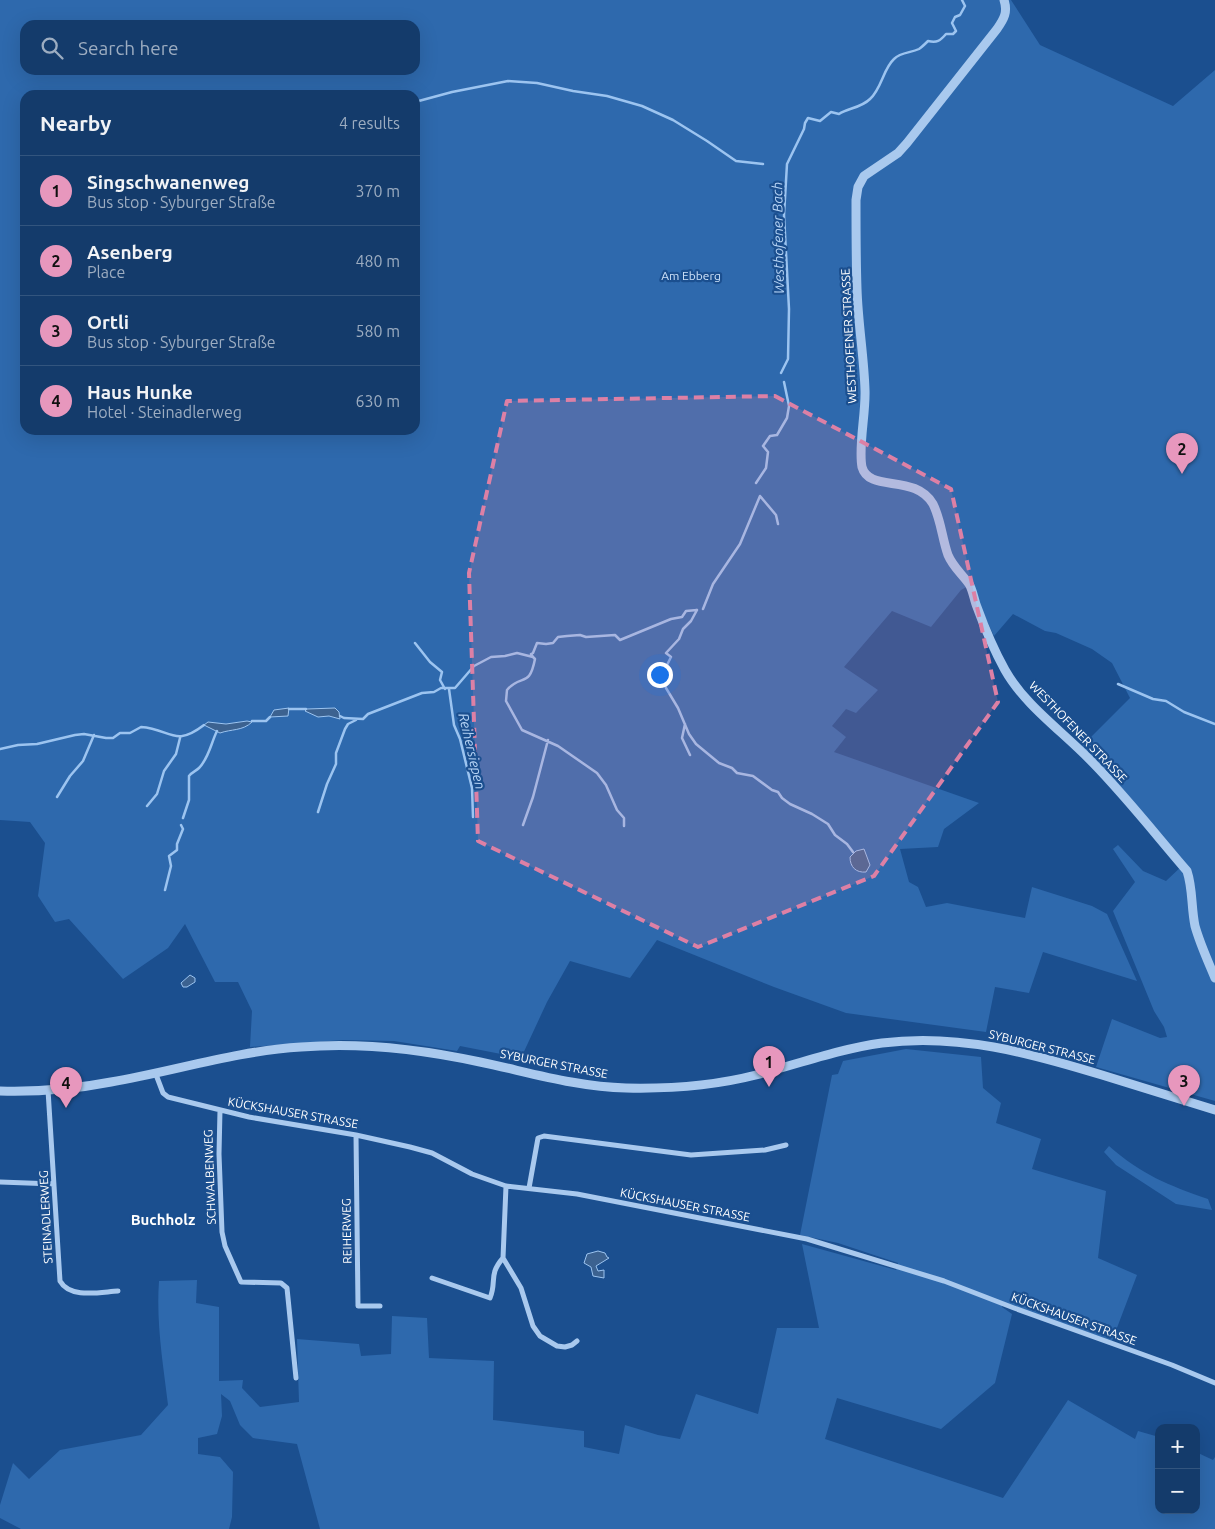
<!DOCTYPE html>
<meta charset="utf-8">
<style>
body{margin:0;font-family:Ubuntu,sans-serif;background:#1d4271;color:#f1f3f6}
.controls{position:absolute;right:15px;bottom:15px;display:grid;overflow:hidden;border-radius:10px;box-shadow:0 5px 20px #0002}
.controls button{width:45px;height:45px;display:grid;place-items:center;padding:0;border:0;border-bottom:1px solid #33557e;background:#143b6b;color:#f1f3f6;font:25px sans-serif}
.you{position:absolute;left:659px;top:674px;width:18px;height:18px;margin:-12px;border:4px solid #fff;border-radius:50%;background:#1a73e8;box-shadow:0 0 0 8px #1a73e833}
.badge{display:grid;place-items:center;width:32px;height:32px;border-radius:50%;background:#e797bd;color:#111;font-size:16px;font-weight:700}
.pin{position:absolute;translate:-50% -41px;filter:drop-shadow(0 1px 2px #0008)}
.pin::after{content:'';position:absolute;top:26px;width:18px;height:15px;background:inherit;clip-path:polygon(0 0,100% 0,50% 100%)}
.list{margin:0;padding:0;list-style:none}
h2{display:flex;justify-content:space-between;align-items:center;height:65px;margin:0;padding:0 20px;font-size:21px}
h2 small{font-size:16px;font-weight:400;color:#9dadc1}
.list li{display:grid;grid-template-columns:32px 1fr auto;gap:15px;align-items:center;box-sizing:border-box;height:70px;padding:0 20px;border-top:1px solid #33557e}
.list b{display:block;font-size:19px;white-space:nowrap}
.list p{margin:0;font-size:16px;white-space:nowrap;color:#9dadc1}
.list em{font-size:16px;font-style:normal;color:#9dadc1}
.icon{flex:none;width:28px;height:28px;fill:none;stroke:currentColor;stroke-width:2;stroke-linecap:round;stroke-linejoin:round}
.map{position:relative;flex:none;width:1215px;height:1529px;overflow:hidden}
.search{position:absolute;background:#143b6b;box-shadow:0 5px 20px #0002;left:20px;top:20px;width:400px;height:55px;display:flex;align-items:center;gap:12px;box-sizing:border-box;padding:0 18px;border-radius:15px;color:#9dadc1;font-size:19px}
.panel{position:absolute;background:#143b6b;box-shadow:0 5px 20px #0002;left:20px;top:90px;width:400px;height:345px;border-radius:15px}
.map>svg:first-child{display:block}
.green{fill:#2e69ad;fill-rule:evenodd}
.water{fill:#3c6290;stroke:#9cc4f0}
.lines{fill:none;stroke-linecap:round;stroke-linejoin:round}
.stream{stroke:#9cc4f0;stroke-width:2.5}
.minor{stroke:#a9c9ee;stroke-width:5}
.tertiary{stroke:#a9c9ee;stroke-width:9}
.marked{fill:#dd80a5;fill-opacity:0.2;stroke:#dd80a5;stroke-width:4;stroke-dasharray:10 6;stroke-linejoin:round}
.labels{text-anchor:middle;stroke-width:4.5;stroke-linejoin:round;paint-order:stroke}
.park-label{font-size:12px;fill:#cfe3fa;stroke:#1b4f8f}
.street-label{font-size:12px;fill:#fff;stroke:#1b4f8f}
.water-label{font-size:14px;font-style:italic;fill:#b5d3f5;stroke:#1b4f8f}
.quarter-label{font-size:15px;font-weight:bold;fill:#fff;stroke:#1b4f8f}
</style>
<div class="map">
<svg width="1215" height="1529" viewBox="0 0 1215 1529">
<rect width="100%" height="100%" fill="#1b4f8f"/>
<path class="green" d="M0,0H1011L1040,45L1173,106L1215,70V1101L1096,1067L1112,1019L1160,1038L1167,1037L1164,1027L1154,1011L1113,911L1135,882L1113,849L1118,845L1143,871L1166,881L1184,864L1082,746L1130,698L1112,663L1092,649L1056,633L1045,631L1013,614L994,636L970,585L961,590L931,627L892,611L844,667L878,690L856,713L846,709L832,726L846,737L834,752L979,803L944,829L938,847L900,849L909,882L918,887L926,907L947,903L1025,918L1032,887L1092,906L1107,914L1137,981L1043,952L1029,993L995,987L986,1032L846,1013L774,987L657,940L630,978L570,961L547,1002L521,1058L460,1046L457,1051L394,1041L343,1040L250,1047L252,1011L238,982H215L185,924L168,948L123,979L69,919L55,922L38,896L45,843L30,822L0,820ZM25,25H415V70H25ZM25,95H415V430H25Z
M906,1049L981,1057L983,1088L1001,1103L996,1123L1041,1139L1032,1169L1106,1191L1098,1258L1137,1275L1112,1341L1003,1302L1002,1307L1012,1314L995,1383L941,1429L837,1398L825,1439L1003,1498L1068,1400L1135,1439L1138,1431L1159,1437V1510H1196V1452L1213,1460L1215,1457V1529H320L297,1444L253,1438L240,1425L230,1401L221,1394L222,1416L217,1434L198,1438V1454L220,1457L233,1472L232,1517L229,1529H21L0,1518V1505L13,1463L29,1479L60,1450L141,1435L168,1405C163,1363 156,1323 159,1281L197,1280L196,1303L219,1307V1381L243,1380L242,1388L260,1407L299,1402L297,1339L359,1344L361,1356L391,1354L392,1316L427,1318L429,1358L494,1361L493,1420L584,1431V1447L619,1454L625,1425L658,1435L680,1439L696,1394L758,1414L777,1328H819L802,1244L896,1270L898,1263L838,1243L800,1235L832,1075L838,1074L843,1061Z
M1109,1146C1142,1175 1168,1185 1208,1199L1212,1210L1176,1204L1116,1165L1104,1152Z"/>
<path class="water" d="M289,708L288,716L270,717L274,710Z
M335,708L339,712L340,719L329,716L318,717L305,711L307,709Z
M247,721L252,722C243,731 231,729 220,733L204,725L208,722L226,724Z
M864,849L870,865L866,872C856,873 850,867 850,857L856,851Z
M190,975L195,978V982L187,987H183L181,983Z
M598,1251L605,1253L607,1257L609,1258L596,1266L598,1271L604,1270V1278L593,1276L591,1267L584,1263L587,1254Z"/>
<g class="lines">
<path class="stream" d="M415,102L452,92L508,81L537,83L573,91L607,96L642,106L673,120L707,141L736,161L763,164
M781,373L788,359L789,309L784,215L787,164L804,129L805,123L808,118L820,121L831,112L839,114C848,108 861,108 870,99C882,88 883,69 894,59C901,52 911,53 919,49C922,47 925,44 928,41C937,43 940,41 946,34H953L956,31L952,23L955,17L960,15L965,6L962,0
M756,483L766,468L768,452L763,446L770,436L777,435L787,418L789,406L784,382
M703,609L713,584L740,544L760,496L776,515L778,524
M697,610L691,621L683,629L679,639L666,653L671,657L662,675L666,688L678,708L689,734L696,744L719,763L732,768L737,773L753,776L772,790L778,792L782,798L790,804L812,814L828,824L835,835L847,844L853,852
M415,643L430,662L442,672L440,680L445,689
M533,657L535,659C529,689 522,673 507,690L506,701L522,730L558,746L597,773L606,785L617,810L624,818V826
M1118,684L1153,699L1166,701L1184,712L1215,724
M449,689L454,725L460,739L472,788L473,817
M289,709H306
M340,716L344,718L363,719L368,714L422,693L434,692L441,688H455L474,666L491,657L505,656L517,653L533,657L531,654L533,653L537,643L546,644L553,643L558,637L567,636L580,635L586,637L615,635L620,640L671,619L682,617L686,611L697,610
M252,721H266L270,717
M685,724L682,738L690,755
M0,749L18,745L37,744L75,735L84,734L106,738H113L120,733H130L141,727C171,729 174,748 204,725
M57,797L70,776L83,761L94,735
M147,806L157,794L164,771L176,754L180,738
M318,812L327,784L336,764V753L345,729L348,724L356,720
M183,818L189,800V776C192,772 196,771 199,768C209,758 211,743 217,731
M523,825L533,797L548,740
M165,890L171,866L169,856L177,850V844L183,829L181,825"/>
<path class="minor" d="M155,1072L163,1093L168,1097L249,1117L356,1135L410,1147L432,1153L472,1174L506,1186L577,1194L807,1239L944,1281L1014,1308L1172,1365L1215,1383
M48,1090L60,1281C70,1299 100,1292 118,1291
M220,1110L219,1154L222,1232L225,1246L241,1282L281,1283L287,1288L296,1378
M356,1135L358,1306H380
M0,1182L54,1184
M506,1186L503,1258L521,1288L533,1326L540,1336L557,1346L565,1347L572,1345L577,1341
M529,1188L538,1138L544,1136L691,1155L765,1150L786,1145
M432,1278L490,1298C497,1282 488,1275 503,1258"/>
<path class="tertiary" d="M1004,0C1008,12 1004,19 997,29L907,143L898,153L864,176L858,187L856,200C856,230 856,260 857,289C858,323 864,357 865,390C866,413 858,447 862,467C869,493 915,473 933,504C941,520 942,538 948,555C953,567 962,574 969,584C973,590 974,600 977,607C985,629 994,650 1005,670C1026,707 1065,733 1094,764C1127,798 1156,835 1187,871C1193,889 1191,907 1195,926C1200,944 1208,961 1215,978
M0,1091C37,1092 75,1089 111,1082C175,1071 236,1051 301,1047C361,1042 420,1049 480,1062C528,1072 577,1087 626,1088C670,1089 713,1086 756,1075C798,1064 839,1049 882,1043C958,1033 1030,1053 1102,1075C1140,1087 1177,1098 1215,1110"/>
</g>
<path class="marked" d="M775,396L951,489L998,702L874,876L698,947L478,841L469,573L507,401Z"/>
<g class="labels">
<g class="park-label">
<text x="691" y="280">Am Ebberg</text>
</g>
<g class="street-label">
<text transform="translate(849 336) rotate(-93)" y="4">WESTHOFENER STRASSE</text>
<text transform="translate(1078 732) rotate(46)" y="4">WESTHOFENER STRASSE</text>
<text transform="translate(1042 1047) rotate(14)" y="4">SYBURGER STRASSE</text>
<text transform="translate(554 1064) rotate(11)" y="4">SYBURGER STRASSE</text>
<text transform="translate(293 1113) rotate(10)" y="4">KÜCKSHAUSER STRASSE</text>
<text transform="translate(210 1177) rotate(-92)" y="4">SCHWALBENWEG</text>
<text transform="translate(685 1205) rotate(11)" y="4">KÜCKSHAUSER STRASSE</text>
<text transform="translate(46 1217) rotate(-93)" y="4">STEINADLERWEG</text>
<text transform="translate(347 1231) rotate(-91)" y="4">REIHERWEG</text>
<text transform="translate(1074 1319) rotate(20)" y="4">KÜCKSHAUSER STRASSE</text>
</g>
<g class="water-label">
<text transform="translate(778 238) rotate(-91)" y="5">Westhofener Bach</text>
<text transform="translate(472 751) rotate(77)" y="5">Reihersiepen</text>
</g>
<g class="quarter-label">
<text x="163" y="1225">Buchholz</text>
</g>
</g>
</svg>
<div class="controls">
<button>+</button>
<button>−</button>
</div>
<div class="you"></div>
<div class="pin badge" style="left:769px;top:1087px">1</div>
<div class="pin badge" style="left:1182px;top:474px">2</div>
<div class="pin badge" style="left:1184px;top:1106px">3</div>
<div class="pin badge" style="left:66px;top:1108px">4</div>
<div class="search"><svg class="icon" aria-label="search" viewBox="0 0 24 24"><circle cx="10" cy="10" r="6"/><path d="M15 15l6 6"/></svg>Search here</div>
<section class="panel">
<h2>Nearby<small>4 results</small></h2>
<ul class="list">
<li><span class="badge">1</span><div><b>Singschwanenweg</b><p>Bus stop · Syburger Straße</p></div><em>370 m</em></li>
<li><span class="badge">2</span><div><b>Asenberg</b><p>Place</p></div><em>480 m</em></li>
<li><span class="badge">3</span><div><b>Ortli</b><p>Bus stop · Syburger Straße</p></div><em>580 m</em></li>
<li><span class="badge">4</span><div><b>Haus Hunke</b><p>Hotel · Steinadlerweg</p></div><em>630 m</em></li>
</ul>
</section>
</div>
